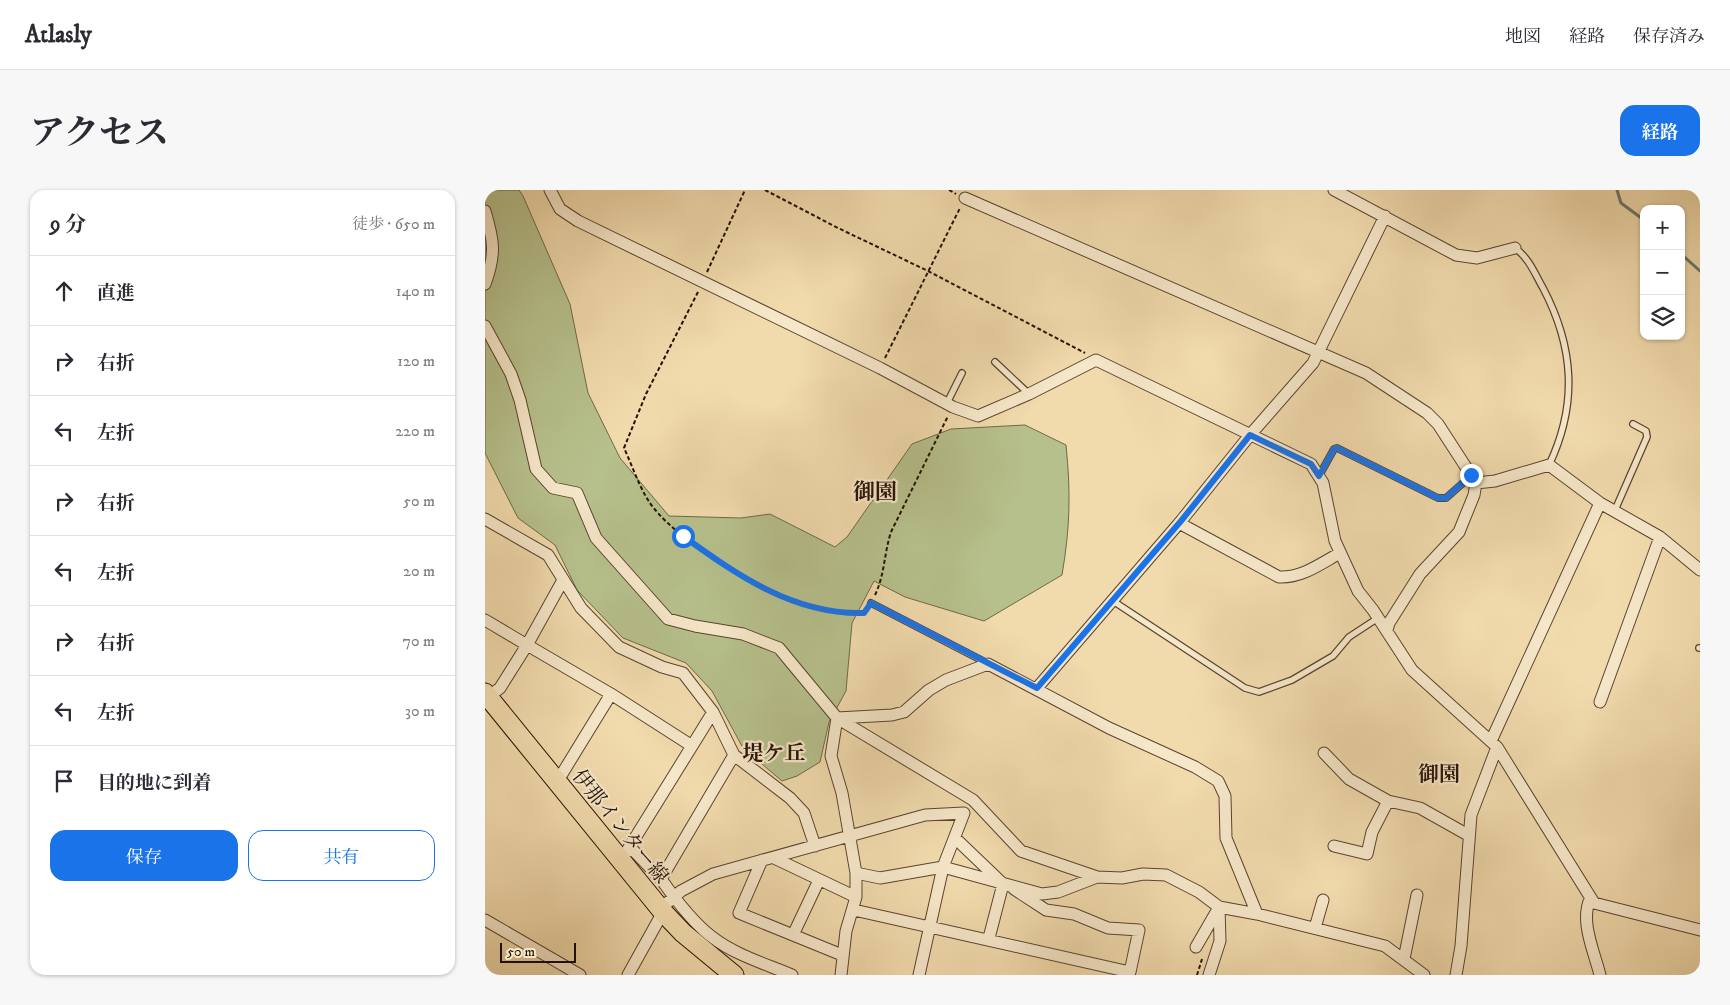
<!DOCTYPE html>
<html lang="ja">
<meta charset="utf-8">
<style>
body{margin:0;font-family:"IM FELL DW Pica","Noto Serif JP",serif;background:#f7f7f7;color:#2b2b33}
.controls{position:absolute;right:15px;top:15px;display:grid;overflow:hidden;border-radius:10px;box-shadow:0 1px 4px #0004}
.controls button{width:45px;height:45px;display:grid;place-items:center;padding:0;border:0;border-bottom:1px solid #e1e1e2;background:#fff;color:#2b2b33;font:25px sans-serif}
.scale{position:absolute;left:15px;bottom:12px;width:76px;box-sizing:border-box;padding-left:5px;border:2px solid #251206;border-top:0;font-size:14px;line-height:18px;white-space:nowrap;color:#251206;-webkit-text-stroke:4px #f6e7c9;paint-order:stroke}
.stop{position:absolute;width:15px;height:15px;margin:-11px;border:4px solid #1a73e8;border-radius:50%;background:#fff}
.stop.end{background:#1a73e8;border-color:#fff;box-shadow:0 1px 5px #0008}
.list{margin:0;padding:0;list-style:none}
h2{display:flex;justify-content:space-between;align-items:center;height:65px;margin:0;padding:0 20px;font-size:21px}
h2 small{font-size:16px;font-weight:400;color:#7c7c81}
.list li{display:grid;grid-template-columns:32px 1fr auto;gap:15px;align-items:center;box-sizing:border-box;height:70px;padding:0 20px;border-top:1px solid #e1e1e2}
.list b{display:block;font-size:19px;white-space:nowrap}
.list em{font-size:16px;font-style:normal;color:#7c7c81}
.actions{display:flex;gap:10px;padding:15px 20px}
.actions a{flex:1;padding:11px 0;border:1px solid #1a73e8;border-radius:15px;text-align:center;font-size:18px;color:#1a73e8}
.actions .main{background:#1a73e8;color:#fff}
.icon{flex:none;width:28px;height:28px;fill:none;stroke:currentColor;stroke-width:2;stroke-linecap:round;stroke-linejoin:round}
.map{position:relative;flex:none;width:1215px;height:785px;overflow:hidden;border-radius:15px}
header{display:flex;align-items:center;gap:30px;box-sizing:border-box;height:70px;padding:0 25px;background:#fff;border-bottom:1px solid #e1e1e2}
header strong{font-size:24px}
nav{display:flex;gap:28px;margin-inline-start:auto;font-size:18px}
.intro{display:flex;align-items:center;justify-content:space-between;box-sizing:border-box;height:120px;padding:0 30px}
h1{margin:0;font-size:35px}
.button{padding:12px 22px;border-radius:15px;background:#1a73e8;color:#fff;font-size:18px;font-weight:700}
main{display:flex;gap:30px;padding:0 30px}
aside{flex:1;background:#fff;border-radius:15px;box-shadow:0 1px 4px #0004}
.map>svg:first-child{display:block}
.green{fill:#b6c08c;stroke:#6e6949}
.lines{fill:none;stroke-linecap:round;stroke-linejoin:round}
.stream{stroke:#6c776d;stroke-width:3}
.lane-casing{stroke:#584430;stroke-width:8}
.street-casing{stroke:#584430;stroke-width:13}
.primary-casing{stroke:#251206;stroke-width:21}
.path{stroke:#251206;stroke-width:2;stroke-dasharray:4 2.5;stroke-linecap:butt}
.lane{stroke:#f6e7c9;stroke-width:5.5}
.street{stroke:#f6e7c9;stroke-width:11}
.primary{stroke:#f1daac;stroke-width:19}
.route{stroke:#1a73e8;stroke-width:6}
.labels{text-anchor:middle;stroke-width:4.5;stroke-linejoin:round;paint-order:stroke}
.street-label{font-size:20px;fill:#251206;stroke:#f6e7c9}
.neighbourhood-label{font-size:21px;font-weight:bold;fill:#251206;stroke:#f6e7c9}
.quarter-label{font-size:22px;font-weight:bold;fill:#251206;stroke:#f6e7c9}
</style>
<header>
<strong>Atlasly</strong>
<nav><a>地図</a><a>経路</a><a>保存済み</a></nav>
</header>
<div class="intro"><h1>アクセス</h1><a class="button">経路</a></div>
<main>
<aside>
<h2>9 分<small>徒歩 · 650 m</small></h2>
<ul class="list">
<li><svg class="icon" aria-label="ahead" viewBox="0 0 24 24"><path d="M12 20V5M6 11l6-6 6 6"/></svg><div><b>直進</b></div><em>140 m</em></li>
<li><svg class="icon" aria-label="right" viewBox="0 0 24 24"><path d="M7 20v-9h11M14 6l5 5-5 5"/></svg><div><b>右折</b></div><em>120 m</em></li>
<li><svg class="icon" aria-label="left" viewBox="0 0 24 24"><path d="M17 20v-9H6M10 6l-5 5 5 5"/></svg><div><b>左折</b></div><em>220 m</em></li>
<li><svg class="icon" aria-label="right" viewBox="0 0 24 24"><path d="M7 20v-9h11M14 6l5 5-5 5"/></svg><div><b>右折</b></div><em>50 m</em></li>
<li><svg class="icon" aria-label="left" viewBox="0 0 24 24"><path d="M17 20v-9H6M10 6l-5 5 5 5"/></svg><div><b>左折</b></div><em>20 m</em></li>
<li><svg class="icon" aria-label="right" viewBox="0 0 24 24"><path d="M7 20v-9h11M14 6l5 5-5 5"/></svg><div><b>右折</b></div><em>70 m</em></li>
<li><svg class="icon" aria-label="left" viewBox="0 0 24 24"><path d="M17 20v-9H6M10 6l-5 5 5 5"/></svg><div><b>左折</b></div><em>30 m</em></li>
<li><svg class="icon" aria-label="arrive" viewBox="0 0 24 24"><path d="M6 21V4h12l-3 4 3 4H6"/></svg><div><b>目的地に到着</b></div></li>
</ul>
<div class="actions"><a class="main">保存</a><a>共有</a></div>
</aside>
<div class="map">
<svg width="1215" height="785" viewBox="0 0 1215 785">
<rect width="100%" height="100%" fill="#f1daac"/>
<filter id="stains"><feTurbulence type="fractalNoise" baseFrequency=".004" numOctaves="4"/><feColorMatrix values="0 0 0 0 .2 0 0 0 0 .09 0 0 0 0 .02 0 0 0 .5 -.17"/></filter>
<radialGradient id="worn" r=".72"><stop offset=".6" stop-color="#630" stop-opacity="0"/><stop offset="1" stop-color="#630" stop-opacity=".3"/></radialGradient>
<path class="green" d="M0,0H34L38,6L85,114L103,203L135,268L184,326L256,328L285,324L350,357L362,347L427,254L466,239L540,235L581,255C586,303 585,338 577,385L499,431L420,407L389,391L367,433L361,501L344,532L335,572L312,586L297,591L258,558L227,501L201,473L138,448L92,400L70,355L33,328L0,263Z"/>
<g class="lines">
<path class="stream" d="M1132,0L1136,13L1159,30
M1196,64L1215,81"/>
<g class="lane-casing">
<path id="lane" d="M1030,58C1044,68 1050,84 1058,98C1089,157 1093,214 1064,275
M510,172L544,204
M462,213L477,183
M834,286L849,259L852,258L953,308H961L987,285
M1130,320L1162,247L1161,241L1148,234
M628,411L760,498L774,502L807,490L848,466L864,447L893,428
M386,413L502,473
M1214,458H1215"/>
</g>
<g class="street-casing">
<path id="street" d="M65,0L75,19L93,31L395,178L468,217L493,226L544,204L611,170L826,274L838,293L850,351L873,401L888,420L927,480L1012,557L1109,713L1215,740
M849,0L971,65L992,68L1030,58
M480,8L881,183L942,223L953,234L988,288L991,293L989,305L974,342L935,384L904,433L902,440
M0,21C9,51 11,64 0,94
M0,136L26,184L35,210L51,279L68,298L92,303L111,348L183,429L210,436L258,444L294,458L352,528L488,610L536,661L612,687L637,688L658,684L681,685L714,702L734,717L772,724L900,756L939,785
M991,293L1010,291L1064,275L1115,313L1175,347L1215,380
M0,329L63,365L96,418L134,457L177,477L198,483L228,522L249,565L305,608L319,623L330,656
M694,333L794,387C817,388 835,374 855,363
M0,430L42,455L15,498L3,507
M552,498L696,331L765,245L828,173L900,26
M126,504L207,556L228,522
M1115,512L1175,347
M352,528L407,525L419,522L444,500L461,490L503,474L624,538L710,577L733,591L740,606L741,648L772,724
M352,528L346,566L357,603L371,683V707L361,741L356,785
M1006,551L1115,313
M839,563L864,589L903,611L935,618L983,645
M249,565L176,689C190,709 207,732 227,747C250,765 281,774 307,785
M72,592L126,504L42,455L78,390
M470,648L517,693
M849,656L882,664L887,642L903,611
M146,658L176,689
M289,668L371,707
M137,669L207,556
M277,670L254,723L357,765
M371,683L395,688L458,677L434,785
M1105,709C1095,732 1109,761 1115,785
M175,719L196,701L228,684L440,625L479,623L458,677L557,704L573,702L612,687
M369,720L645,782L654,740L623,738L589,724L561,720L529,699
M0,730L95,785
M830,738L838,710
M308,745L334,690
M504,748L518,694
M711,757L733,719
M919,769L932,705
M143,785L178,722
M724,785L735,751L734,717
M971,785L976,756L986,625L1012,557"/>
</g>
<g class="primary-casing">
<path id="primary" d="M0,503L178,722L198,743L249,785"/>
</g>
<path class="path" d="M280,0L353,38L443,81L600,163
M464,0L471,4
M222,82L260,0
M213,102L161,204L139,258C147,275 153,294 163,310C184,345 272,401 311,413C333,420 357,424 379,423L381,420
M400,168L475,18
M390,405C400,384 399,363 406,342L463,226
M712,785L717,769"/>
<use href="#lane" class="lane"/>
<use href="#street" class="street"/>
<use href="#primary" class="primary"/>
</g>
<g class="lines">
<path class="route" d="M198,346C252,385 309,425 379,423L386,413L552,498L696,331L765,245L826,274L834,286L849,259L852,258L953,308H961L986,285"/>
</g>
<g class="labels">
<g class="street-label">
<text transform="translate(136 636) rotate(51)" y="7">伊那インター線</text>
</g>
<g class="neighbourhood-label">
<text x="289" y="570">堤ケ丘</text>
<text x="954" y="591">御園</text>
</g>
<g class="quarter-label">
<text x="390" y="309">御園</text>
</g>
</g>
<rect width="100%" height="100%" filter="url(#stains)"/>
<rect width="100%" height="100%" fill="url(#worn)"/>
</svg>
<div class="controls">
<button>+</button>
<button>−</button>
<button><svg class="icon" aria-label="layers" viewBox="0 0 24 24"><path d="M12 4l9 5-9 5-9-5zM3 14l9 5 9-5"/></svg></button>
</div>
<div class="scale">50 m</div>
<div class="stop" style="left:198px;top:346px"></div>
<div class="stop end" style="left:986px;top:285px"></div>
</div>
</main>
